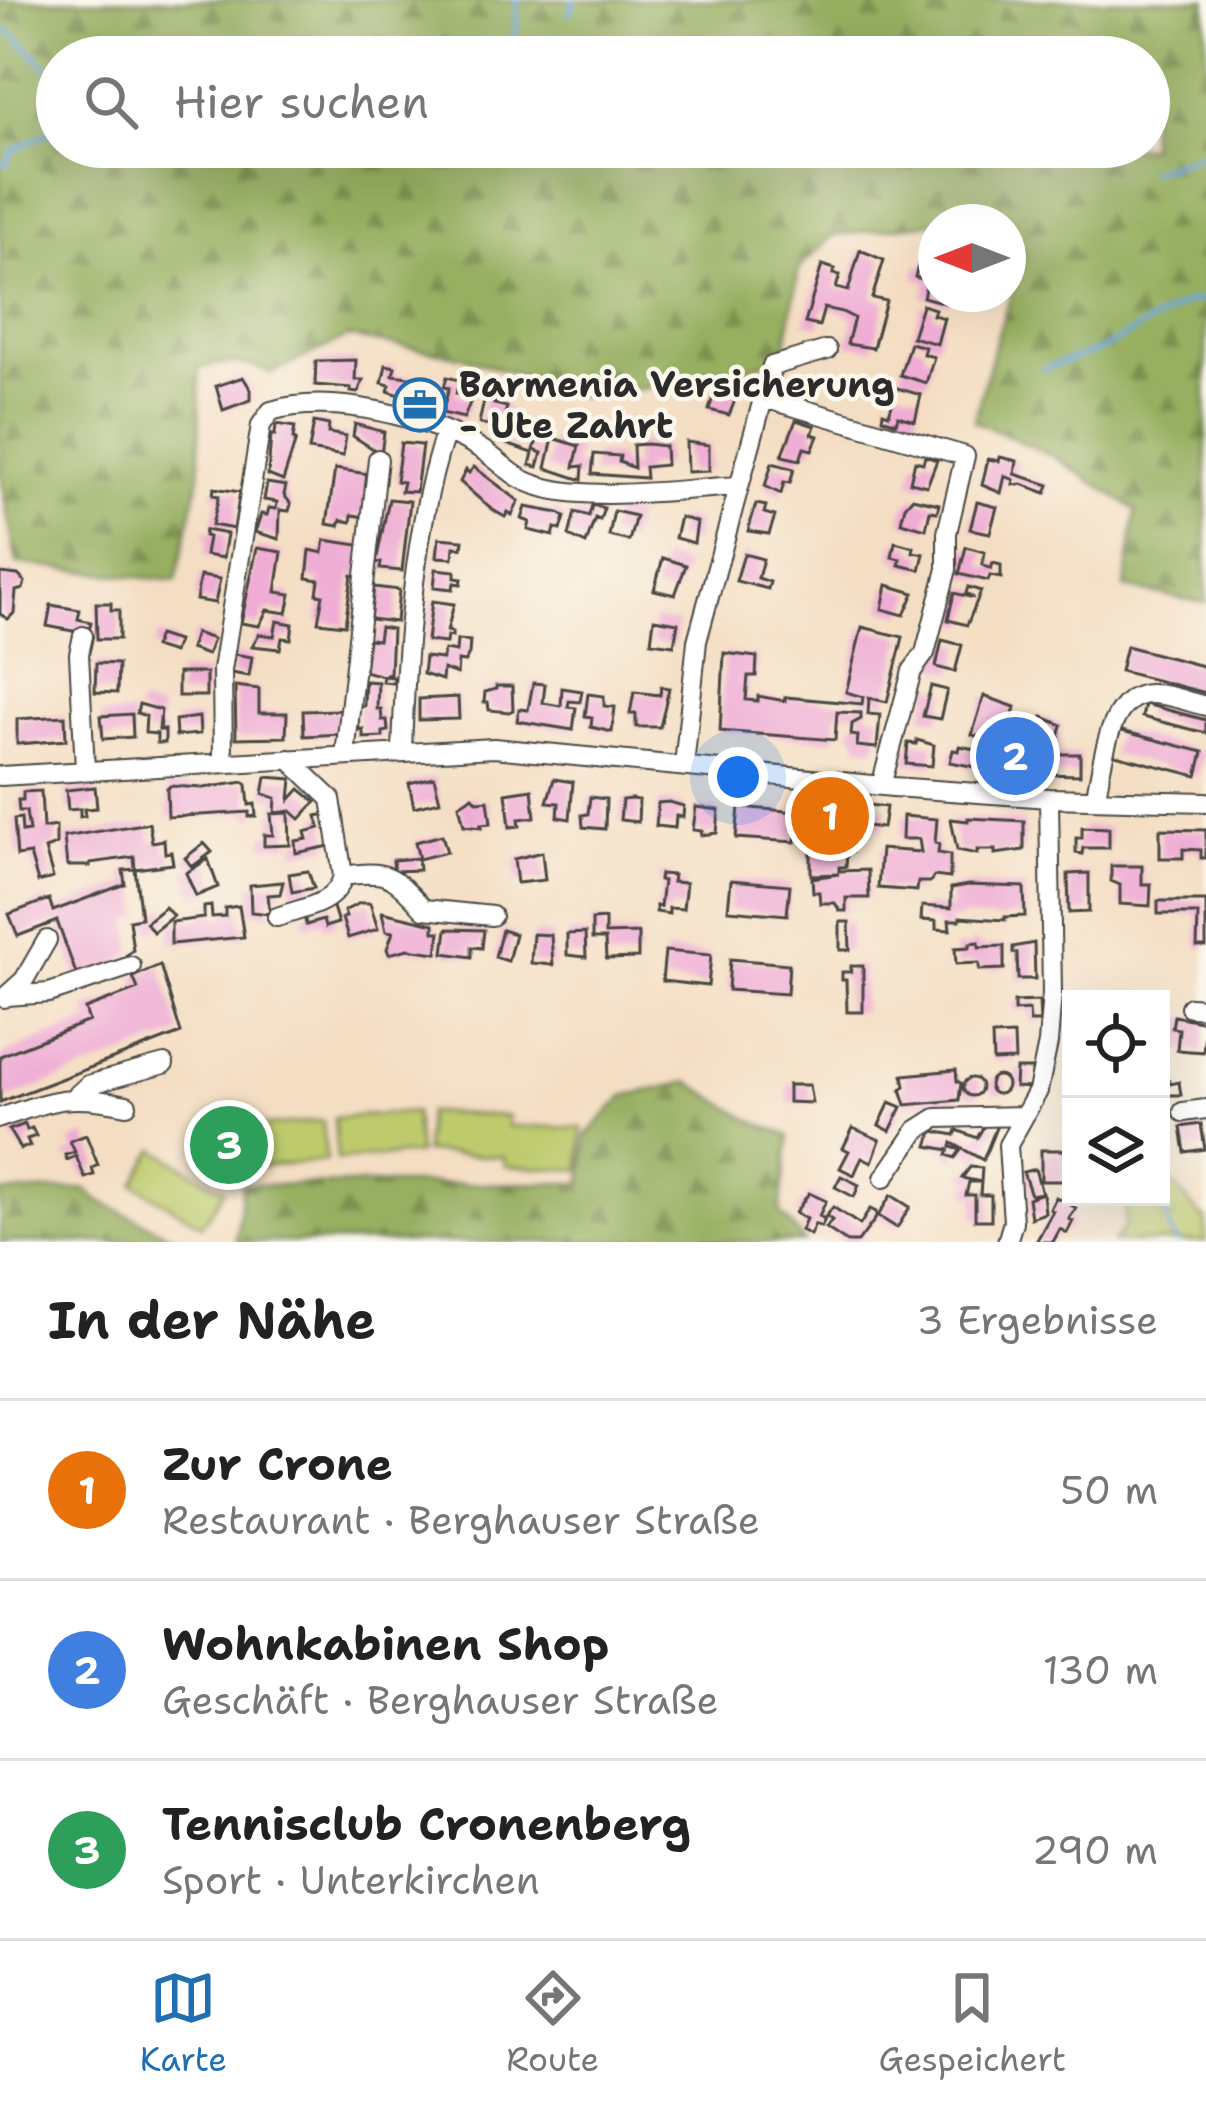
<!DOCTYPE html>
<html lang="de">
<meta charset="utf-8">
<style>
body{margin:0;font-family:"Shantell Sans",sans-serif;background:#f6f6f6;color:#222}
.controls{position:absolute;right:36px;bottom:36px;display:grid;overflow:hidden;border-radius:0px;box-shadow:0 12px 48px #0002}
.controls button{width:108px;height:108px;display:grid;place-items:center;padding:0;border:0;border-bottom:3px solid #e0e0e0;background:#fff;color:#222;font:60px sans-serif}
.compass{position:absolute;left:918px;top:204px;width:108px;height:108px;border-radius:50%;background:#fff;box-shadow:0 12px 48px #0002;rotate:270deg}
.you{position:absolute;left:738px;top:777px;width:42px;height:42px;margin:-30px;border:9px solid #fff;border-radius:50%;background:#1a73e8;box-shadow:0 0 0 18px #1a73e833}
.badge{display:grid;place-items:center;width:78px;height:78px;border-radius:50%;background:#1f6fb2;color:#fff;font-size:39px;font-weight:700}
.pin{position:absolute;translate:-50% -50%;border:6px solid #fff;box-shadow:0 3px 12px #0006}
.list{margin:0;padding:0;list-style:none}
h2{display:flex;justify-content:space-between;align-items:center;height:156px;margin:0;padding:0 48px;font-size:51px}
h2 small{font-size:39px;font-weight:400;color:#767676}
.list li{display:grid;grid-template-columns:78px 1fr auto;gap:36px;align-items:center;box-sizing:border-box;height:180px;padding:0 48px;border-top:3px solid #e0e0e0}
.list b{display:block;font-size:45px;white-space:nowrap}
.list p{margin:0;font-size:39px;white-space:nowrap;color:#767676}
.list em{font-size:39px;font-style:normal;color:#767676}
.icon{flex:none;width:66px;height:66px;fill:none;stroke:currentColor;stroke-width:2;stroke-linecap:round;stroke-linejoin:round}
.map{position:relative;flex:none;width:1206px;height:1242px;overflow:hidden}
.search{position:absolute;background:#fff;box-shadow:0 12px 48px #0002;left:36px;right:36px;top:36px;height:132px;display:flex;align-items:center;gap:30px;box-sizing:border-box;padding:0 42px;border-radius:66px;color:#767676;font-size:45px}
.sheet{height:696px;background:#fff}
nav{display:flex;justify-content:space-around;align-items:center;box-sizing:border-box;height:168px;border-top:3px solid #e0e0e0;background:#fff;font-size:33px;color:#767676}
nav a{display:grid;justify-items:center;gap:6px}
nav .on{color:#1f6fb2}
.map>svg:first-child{display:block}
.grass{fill:url(#grass-tufts);stroke:#747b4c;stroke-width:3}
.forest{fill:url(#forest-firs);stroke:#606d46;stroke-width:3;fill-rule:evenodd}
.garden{fill:#bdcb6d;stroke:#747b4c;stroke-width:3}
.lines{fill:none;stroke-linecap:round;stroke-linejoin:round}
.stream{stroke:#6aa6db;stroke-width:4.5}
.building{fill:#efacd4}
.minor-casing{stroke:#494642;stroke-width:22}
.minor{stroke:#fff;stroke-width:18}
.labels{text-anchor:middle;stroke-width:9;stroke-linejoin:round;paint-order:stroke}
.poi-label{font-size:36px;font-weight:bold;fill:#2b2b2b;stroke:#fbf7ec;text-anchor:start}
</style>
<div class="map">
<svg width="1206" height="1242" viewBox="0 0 1206 1242">
<defs>
<pattern id="grass-tufts" width="24" height="20" patternUnits="userSpaceOnUse" patternTransform="scale(3)"><rect width="24" height="20" fill="#bdcb6d"/><path d="M3 7l-1-3M5 7V3M7 7l1-3M15 17l-1-3M17 17v-4M19 17l1-3" fill="none" stroke="#a3ae5f"/></pattern>
<pattern id="forest-firs" width="22" height="20" patternUnits="userSpaceOnUse" patternTransform="scale(3)"><rect width="22" height="20" fill="#96af60"/><path d="M5 1l3.5 6h-7zM16 11l3.5 6h-7z" fill="#7b8f4f"/></pattern>
</defs>
<rect width="100%" height="100%" fill="#fbf7ec"/>
<filter id="ink" filterUnits="userSpaceOnUse"><feTurbulence type="fractalNoise" baseFrequency=".00833" numOctaves="2"/><feDisplacementMap in="SourceGraphic" scale="24" xChannelSelector="R" yChannelSelector="G"/><feConvolveMatrix kernelMatrix="1 2 1 2 8 2 1 2 1" color-interpolation-filters="sRGB"/></filter>
<filter id="wash" filterUnits="userSpaceOnUse"><feTurbulence type="fractalNoise" baseFrequency=".004" numOctaves="4" result="noise"/><feDisplacementMap in="SourceGraphic" scale="48" xChannelSelector="R" yChannelSelector="G"/><feGaussianBlur stdDeviation="2.7" result="paint"/><feColorMatrix in="noise" values="0 0 0 0 0 0 0 0 0 0 0 0 0 0 0 0 0 1.4 0 .05"/><feComposite in="paint" operator="in"/></filter>
<g filter="url(#wash)">
<rect width="100%" height="100%" fill="#f4dec3"/>
<path class="grass" d="M1172,1183L1200,1216L1206,1218V1242H1113L1124,1229L1127,1197H1161V1186Z"/>
<path class="forest" d="M0,0H1206V603L1125,588L1136,510L1055,457L974,421L994,346L1025,254L1008,247V222H936L832,236L799,268L784,358L679,384L582,396L461,356L348,337L271,373C244,361 227,361 199,368L200,475L176,581L17,564L0,475ZM57,57H1149V147H57Z
M689,1082L752,1121L789,1136L780,1213L805,1242H236L242,1185L582,1183L586,1136L624,1096Z
M85,1189L97,1200L185,1242H0V1193Z"/>
<path class="garden" d="M414,1112L418,1154L337,1160L334,1118Z
M427,1112L508,1116V1126L582,1128L580,1170L505,1166L504,1157L424,1152Z
M323,1121L326,1161L245,1168L243,1128Z
M155,1149L224,1190L202,1225L134,1184Z"/>
<g class="lines">
<path class="stream" d="M569,14L575,0
M0,28L14,35L57,77
M501,57L506,55L517,28L516,3L520,0
M0,164L8,163L12,151L57,128
M1150,171L1206,152
M1043,369L1100,350L1187,302L1206,300
M1161,1197L1171,1233L1178,1242"/>
</g>
<g id="blocks">
<path class="building" d="M860,250L884,260L872,298L886,301L873,348L847,344L854,318L842,312L824,308L819,326L805,323L822,265L835,269L833,274L840,275L836,288L848,291Z
M918,265L931,268L929,275L936,277V294H951L948,304L923,297L927,281L915,277Z
M922,305L935,309L933,315L944,318L937,344L912,337Z
M910,343L925,347L923,354L934,357L926,383L900,375Z
M356,360L355,380H363L358,393L351,392V388L315,385L316,361Z
M386,365L395,367L393,375L433,380L430,392L444,399L441,411L429,408L428,413L404,405L406,397L388,391L390,385L382,383Z
M243,377L251,390V400L223,410L216,386Z
M447,377L459,380L456,394L471,400L464,418L442,413L449,388L444,387Z
M716,387L738,393L729,415L709,410Z
M897,388L921,395L915,421L898,416L896,423L882,418L883,412L889,414Z
M486,393L496,397L494,404L507,407L501,428L517,431L519,425L539,432L534,450L542,453L538,467L530,465L533,453L497,441L500,429L479,423Z
M796,420L815,426L812,434L818,436L812,450L804,448L800,460L782,456Z
M314,422L329,425L328,433L346,436L343,456L309,450Z
M276,424L295,427L293,439L296,440L283,481L268,475L271,435H275Z
M355,424L384,432L381,454L353,436Z
M553,438L579,446L574,467L583,466L582,480L546,468Z
M686,442L709,445V471L687,472Z
M401,443L422,445L416,492L401,491L403,482L396,481Z
M647,444L665,446L666,465L645,467L646,478L592,474L594,454L620,456L619,462L634,468L633,445Z
M925,456L937,460L927,486L910,482L915,461L923,463Z
M1000,457L1017,461L1015,474L1049,485L1046,493L1022,484L1013,485L1014,480L1005,476L1001,493L982,485L988,459L999,461Z
M772,463L794,469L790,483L784,482L781,494L765,486Z
M474,467L519,501L512,515L508,512L505,517L491,509L460,482L466,470L469,473Z
M335,469L374,475L366,517L352,515L351,522L341,520L339,526L327,524Z
M267,483L286,486L284,495L291,504L289,511L280,510L279,539L255,532L261,514L267,515L269,508L276,509L277,502L264,500Z
M214,488L240,492L234,529L212,525L219,496L213,495Z
M912,498L939,504L937,512L930,511L926,529L901,522L905,506Z
M389,499L410,501L402,571L380,569L381,563L376,562Z
M977,502L997,507L990,533L970,529Z
M756,504L766,506L764,513L775,516L769,534L748,531Z
M592,505L604,508L600,520L595,518L586,544L569,536L575,512L589,516Z
M526,507L559,513L565,517L561,530L555,528L553,536L528,530L530,522L522,519Z
M614,511L636,516L629,541L609,536Z
M680,517L697,522L694,543L675,538Z
M205,530L227,534L223,558L205,555L208,537L204,536Z
M439,538L463,540L462,548L454,547L453,558L437,557Z
M325,540L365,546L361,577L352,575L345,625L318,622L323,595L317,594L319,580L307,578L310,550L323,553Z
M895,542L914,547L913,552L924,554L920,570L899,565L901,559L892,557Z
M966,547L985,552L982,565L991,569L993,563L1001,565V578L990,576L988,581L959,574Z
M257,548L282,552L276,592L291,594L287,613L267,610L259,626L241,623Z
M744,554L763,559L758,578L770,582L768,589L736,581Z
M663,558L686,565L675,595L654,590Z
M436,569L455,571V578L462,579L461,584L454,583L453,589L434,587Z
M0,573L18,575L25,582L23,589L16,591L14,613L8,619L0,614Z
M200,576L220,579L215,603L196,600Z
M887,585L914,593L904,615L882,609Z
M374,587L399,590L396,622L370,619Z
M968,587L981,591L967,625L948,620L954,593L974,598L966,593Z
M432,601L454,604L447,631L452,632V637L447,636L446,643L427,641Z
M96,603H111V610H119V639H97Z
M51,605L80,610L78,619L91,622L88,634L47,626Z
M654,619L678,623L674,645L651,642Z
M277,621L293,624L291,639L282,638L280,649L252,646L259,634L274,636Z
M380,627L392,629L390,674L383,676L394,677V683L382,682L383,676L364,671L368,639L378,640Z
M862,627L903,637L887,702L869,698L868,714L880,715L877,748L857,746L858,736L851,735L852,724L861,719V713L837,712L835,740L720,731L724,653L757,657L756,676H748L746,700L758,701V696L785,701V697L862,704L863,697L846,692Z
M195,633L213,639L207,655L190,649Z
M158,635L177,641L173,653L154,647Z
M457,640L470,641L469,654L465,662L458,661L457,674L443,669L442,680L423,674L425,657L442,659L444,650L456,652Z
M942,640L962,645L955,672L936,667Z
M1126,646L1206,667V693L1120,671Z
M234,654L252,657L249,676L231,673Z
M96,663L118,664L117,693L95,692Z
M178,673H206V696H178Z
M365,681L378,682L377,709H381L382,720H387L388,731L383,732V737L363,738V729L359,730L358,706H364Z
M533,683L545,684L543,703L561,706L562,688L582,691L580,702L569,701L568,707L576,708L573,730L517,721L519,709L528,710Z
M235,686L259,689V713H287L286,737L236,738Z
M496,686H512L513,710L509,712L489,710L488,702H484L485,692L496,689Z
M931,686L947,690L940,719L923,716Z
M661,687L669,688L660,727H636V714H630L634,692L660,695Z
M588,694L604,696V706L615,707L612,732L591,727L592,717L585,716Z
M984,696L1015,707L1007,739L1030,745L1027,759L1033,761L1030,773L1001,766L1006,743L972,735Z
M458,697L459,719L419,720V699Z
M139,704L161,710L159,730H165V743H157V734L145,733L146,716L137,713Z
M1145,704L1206,720V733L1142,717Z
M340,710L341,734L304,736L303,711Z
M132,714L133,737L103,739L101,716Z
M65,716L66,740L17,744V719Z
M199,717L200,734L176,736L175,720Z
M1043,717L1062,725L1055,754H1080V775L1043,774V753L1035,752Z
M1118,730L1203,752L1197,776L1111,754Z
M917,740L934,745L932,766L906,764L908,743L916,744Z
M960,746L984,751L981,768L950,762L953,750L959,751Z
M266,777L292,779L290,800L300,789L316,802L300,819L291,811L275,813L276,798L263,794Z
M434,777L440,801L414,807L409,783Z
M554,779L573,782L570,819L558,817L559,803L547,802Z
M244,782L247,785L249,805L255,804L256,816L249,817V812L168,817L167,789L170,786L203,788Z
M95,787L97,808L84,809L85,816L80,817V809L68,810L66,790Z
M532,789L535,817L519,819L520,826L510,827L506,793Z
M41,791L43,828L56,826V845L45,849L53,878L38,882L30,854L17,856L14,819L21,818L22,832L29,831L26,811H19L18,800H23V792Z
M473,796L477,801L488,800L491,823L481,824L482,827L464,825L459,805Z
M590,797L606,799L605,829L583,827L582,815L588,814Z
M631,799L639,800L638,822L620,820L622,800Z
M669,802L684,806L683,817L676,816L675,828L656,826L658,803Z
M851,803L886,807L883,828L850,824L857,828L856,839H853L852,852L847,851L846,867H839V871L868,870L869,898H846V911H840L835,903H820L819,892H813L812,878L839,874L811,875V834L820,835L823,809L850,812Z
M696,807L719,810L717,833L701,835L702,831L693,830Z
M739,807L798,812L795,842L736,838Z
M289,813L290,845L264,846V835H273L271,814Z
M326,814L330,846L296,853L295,841L307,839L305,832L320,828L317,816Z
M903,816L937,819L935,843L939,844L938,853L950,855V878L934,876L930,882H918L917,891L878,888L881,849L921,852L919,839H902Z
M968,818L1024,821V850L995,854V850H977V854L957,850L951,819L968,821Z
M149,823L152,842L164,840L165,853L171,852L173,864L135,869L134,857L90,863V866H67L64,837Z
M1082,827L1109,828V848H1083L1082,854L1076,853V838H1082Z
M1160,829L1206,830V858H1201V850L1183,849V858H1160Z
M442,835L447,852L419,859L415,842Z
M204,843L212,852L192,867L185,858Z
M542,852L545,880L517,883L514,859Z
M418,858L419,870L394,871L393,860Z
M208,859L218,887L196,896L186,873Z
M1111,866H1142V884H1151L1150,906L1120,904V885L1111,881Z
M135,869L141,918L129,920L133,950L116,964L78,979L57,921L18,936L9,914L49,899L53,911L125,884L123,870Z
M308,871L314,888L292,892L289,874Z
M1089,873V912L1069,913L1068,874Z
M660,874L673,875L672,882L686,883L683,909L669,908V914L656,912V906L660,907L663,881L659,880Z
M731,880L790,885L787,915L728,910Z
M283,882L280,894L268,895L270,914L251,912L250,885Z
M968,885L1024,887L1025,916L1005,917V920L960,917V920H949L950,930L936,929V921L921,920L922,906L951,908V888Z
M1158,901H1206V947H1197L1198,914H1158Z
M360,903H370L378,929L348,938L342,918L346,917L344,911Z
M332,904L338,923L325,927L323,920L306,925L304,914Z
M211,906L212,917L225,916V908L239,906L244,937L171,944V922L204,918V907Z
M165,907L173,916L153,932L146,922Z
M382,912L434,924V932H440L437,953L408,949L389,954L387,949L393,932L386,931Z
M605,919V934L638,933V958L606,959L605,939H592V920Z
M840,922H849L850,950H840Z
M447,929L484,930L482,948L472,947V957L444,953Z
M502,930L515,934L508,961L495,957Z
M585,933L586,957L567,955V934Z
M533,934L551,935L553,965L531,963Z
M979,942V947L1004,946V969L979,970V963L956,964L955,948L970,947V943Z
M1034,943L1035,979H1018L1017,953H1013V947Z
M665,951L711,955L708,986L662,981Z
M730,959L789,964L787,994L728,990Z
M160,965L181,1033L0,1102V1056L89,1021L85,1009L138,989L133,977Z
M851,966H863V1012H847L846,980H842V972H851Z
M1039,1001L1040,1022H1030L1029,1010L1014,1011V1002Z
M1174,1016L1206,1022L1203,1052L1177,1050L1179,1029L1172,1028Z
M1014,1035L1015,1060L993,1061L992,1036Z
M1016,1069H1032V1088L1015,1087Z
M956,1070L957,1081L961,1083L959,1100L906,1105L901,1089L905,1086L903,1075Z
M989 1085a9 9 0 1 1 18 0a9 9 0 1 1-18 0Z
M963 1087a9 9 0 1 1 18 0a9 9 0 1 1-18 0Z
M1169,1081L1170,1084L1179,1082L1181,1095H1161V1082Z
M788,1085H809L812,1103L788,1102Z
M890,1102L902,1107L890,1131L879,1125Z
M987,1121L997,1125L983,1160L952,1143L951,1147L961,1150L955,1158L947,1155L949,1150L928,1146L933,1131L955,1135L957,1130L977,1138Z
M25,1124L27,1130L32,1128L36,1136L27,1139L30,1146L20,1149L9,1130Z
M1201,1124L1205,1149L1185,1152L1181,1127Z
M239,1127L241,1162L220,1164L218,1128Z
M853,1128L880,1140L872,1162L862,1157L854,1175L840,1168L849,1151L843,1148Z
M86,1135L98,1165L92,1168L94,1175L85,1178L76,1156L67,1160L65,1155L75,1152L70,1141Z
M1041,1150H1065V1181H1041Z
M970,1167L982,1168L981,1182L980,1195H991V1220H975V1195H966L969,1182H981L962,1178Z
M1035,1169L1042,1193L1031,1195L1023,1172Z
M841,1176L859,1185L854,1197L835,1187Z
M809,1193L826,1201L819,1216L825,1219L821,1227L815,1224L810,1235L801,1230L806,1219L795,1213Z
M1043,1193L1045,1213L1031,1218L1028,1198Z
M891,1195L910,1207L897,1228L878,1216Z
M1056,1197L1076,1208L1069,1219L1073,1221L1067,1233L1060,1229L1053,1242H1036L1053,1211L1050,1209Z
M833,1207L860,1225L870,1209L876,1212V1218L858,1242H847L826,1228L832,1220L826,1216Z"/>
</g>
</g>
<g filter="url(#ink)">
<use href="#blocks" fill-opacity="0" stroke="#494642" stroke-width="3"/>
<g class="lines">
<g class="minor-casing">
<path id="minor" d="M764,398L965,456L947,533V569L925,653L912,671L881,786
M83,636L79,654L85,769
M402,752C405,656 414,525 445,434
M345,755L378,459
M289,759L331,799L343,876C389,869 393,876 424,909L492,916
M223,761L222,670L261,425L271,411C330,393 433,417 484,451C508,467 513,480 546,488C599,501 683,489 739,486
M684,766L697,641L772,366L827,350
M0,776L494,748L893,787L1049,798L1206,802
M1095,799C1103,768 1106,696 1149,694C1167,693 1188,702 1206,706
M277,917C302,908 336,905 343,876
M7,996L49,993L131,966
M4,998L24,980L47,940
M1190,1007L1206,1008
M76,1096L88,1085L164,1064
M1183,1112L1206,1109
M0,1118C55,1099 69,1093 127,1105
M884,1178L917,1130L936,1118L1024,1116
M1007,1242L1013,1222L1008,1145L1038,1091L1048,1043L1052,993L1049,798"/>
</g>
<use href="#minor" class="minor"/>
</g>
</g>
<defs>
<g id="office-ring" transform="scale(2.7)"><circle r="9.5" fill="#fbf7ec" stroke="#1f6fb2" stroke-width="1.5"/><path d="M-6-3h4V-5.5h4V-3h4V5H-6ZM-1-4.5V-3h2v-1.5ZM-6 0V1H6V0Z" fill="#1f6fb2"/></g>
</defs>
<g fill-rule="evenodd">
<use href="#office-ring" x="420" y="405"/>
</g>
<g class="labels">
<g class="poi-label">
<text x="459" y="397">Barmenia Versicherung<tspan x="459" dy="41">- Ute Zahrt</tspan></text>
</g>
</g>
</svg>
<div class="controls">
<button><svg class="icon" aria-label="locate" viewBox="0 0 24 24"><circle cx="12" cy="12" r="6"/><path d="M12 2v4M12 18v4M2 12h4M18 12h4"/></svg></button>
<button><svg class="icon" aria-label="layers" viewBox="0 0 24 24"><path d="M12 4l9 5-9 5-9-5zM3 14l9 5 9-5"/></svg></button>
</div>
<svg class="compass" viewBox="-18 -18 36 36"><path d="M0-13l5 13h-10z" fill="#e53935"/><path d="M0 13l5-13h-10z" fill="#767676"/></svg>
<div class="you"></div>
<div class="pin badge" style="left:830px;top:816px;background:#e8710a">1</div>
<div class="pin badge" style="left:1015px;top:756px;background:#3f7fe0">2</div>
<div class="pin badge" style="left:229px;top:1145px;background:#2e9e5b">3</div>
<div class="search"><svg class="icon" aria-label="search" viewBox="0 0 24 24"><circle cx="10" cy="10" r="6"/><path d="M15 15l6 6"/></svg>Hier suchen</div>
</div>
<section class="sheet">
<h2>In der Nähe<small>3 Ergebnisse</small></h2>
<ul class="list">
<li><span class="badge" style="background:#e8710a">1</span><div><b>Zur Crone</b><p>Restaurant · Berghauser Straße</p></div><em>50 m</em></li>
<li><span class="badge" style="background:#3f7fe0">2</span><div><b>Wohnkabinen Shop</b><p>Geschäft · Berghauser Straße</p></div><em>130 m</em></li>
<li><span class="badge" style="background:#2e9e5b">3</span><div><b>Tennisclub Cronenberg</b><p>Sport · Unterkirchen</p></div><em>290 m</em></li>
</ul>
</section>
<nav>
<a class="on"><svg class="icon" aria-label="map" viewBox="0 0 24 24"><path d="M3 6l6-2 6 2 6-2v14l-6 2-6-2-6 2zM9 4v14M15 6v14"/></svg>Karte</a>
<a><svg class="icon" aria-label="directions" viewBox="0 0 24 24"><path d="M12 3l9 9-9 9-9-9zM9 14v-3h6M13 9l2 2-2 2"/></svg>Route</a>
<a><svg class="icon" aria-label="saved" viewBox="0 0 24 24"><path d="M7 4h10v16l-5-4-5 4z"/></svg>Gespeichert</a>
</nav>
